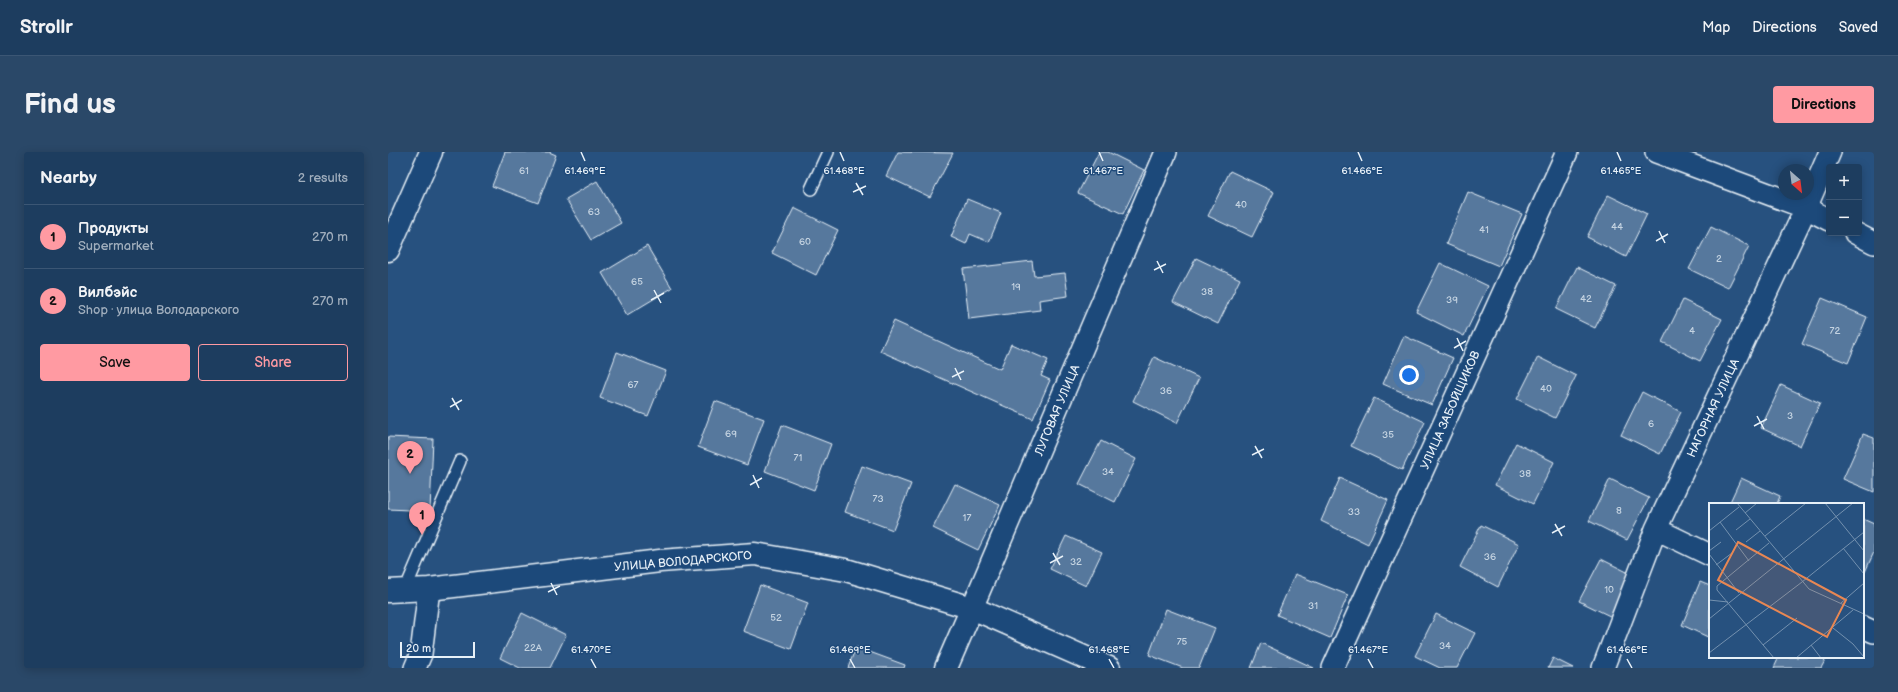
<!DOCTYPE html>
<meta charset="utf-8">
<style>
body{margin:0;font-family:"Balsamiq Sans",sans-serif;background:#2a4868;color:#f1f3f6}
.controls{position:absolute;right:12px;top:12px;display:grid;overflow:hidden;border-radius:4px;box-shadow:0 2px 10px #0003}
.controls button{width:36px;height:36px;display:grid;place-items:center;padding:0;border:0;border-bottom:1px solid #3b5674;background:#1d3d5f;color:#f1f3f6;font:20px sans-serif}
.compass{position:absolute;left:1390px;top:12px;width:36px;height:36px;border-radius:50%;background:#1d3d5f;box-shadow:0 2px 10px #0003;rotate:152deg}
.scale{position:absolute;left:12px;bottom:10px;width:75px;box-sizing:border-box;padding-left:4px;border:2px solid #e8f1f8;border-top:0;font-size:11px;line-height:14px;white-space:nowrap;color:#e8f1f8;-webkit-text-stroke:3px #1f4a7a;paint-order:stroke}
.you{position:absolute;left:1021px;top:223px;width:14px;height:14px;margin:-10px;border:3px solid #fff;border-radius:50%;background:#1a73e8;box-shadow:0 0 0 6px #1a73e833}
.badge{display:grid;place-items:center;width:26px;height:26px;border-radius:50%;background:#ff9aa2;color:#111;font-size:13px;font-weight:700}
.pin{position:absolute;translate:-50% -33px;filter:drop-shadow(0 1px 2px #0008)}
.pin::after{content:'';position:absolute;top:21px;width:14px;height:12px;background:inherit;clip-path:polygon(0 0,100% 0,50% 100%)}
.list{margin:0;padding:0;list-style:none}
h2{display:flex;justify-content:space-between;align-items:center;height:52px;margin:0;padding:0 16px;font-size:17px}
h2 small{font-size:13px;font-weight:400;color:#a0aebd}
.list li{display:grid;grid-template-columns:26px 1fr auto;gap:12px;align-items:center;box-sizing:border-box;height:64px;padding:0 16px;border-top:1px solid #3b5674}
.list b{display:block;font-size:15px;white-space:nowrap}
.list p{margin:0;font-size:13px;white-space:nowrap;color:#a0aebd}
.list em{font-size:13px;font-style:normal;color:#a0aebd}
.actions{display:flex;gap:8px;padding:12px 16px}
.actions a{flex:1;padding:9px 0;border:1px solid #ff9aa2;border-radius:4px;text-align:center;font-size:14px;color:#ff9aa2}
.actions .main{background:#ff9aa2;color:#111}
.map{position:relative;flex:none;width:1486px;height:516px;overflow:hidden;border-radius:4px}
header{display:flex;align-items:center;gap:24px;box-sizing:border-box;height:56px;padding:0 20px;background:#1d3d5f;border-bottom:1px solid #3b5674}
header strong{font-size:19px}
nav{display:flex;gap:22px;margin-inline-start:auto;font-size:14px}
.intro{display:flex;align-items:center;justify-content:space-between;box-sizing:border-box;height:96px;padding:0 24px}
h1{margin:0;font-size:28px}
.button{padding:10px 18px;border-radius:4px;background:#ff9aa2;color:#111;font-size:14px;font-weight:700}
main{display:flex;gap:24px;padding:0 24px}
aside{flex:1;background:#1d3d5f;border-radius:4px;box-shadow:0 2px 10px #0003}
.map>svg:first-child{display:block}
.building{fill:#57789d;stroke:#e8f1f8}
.lines{fill:none;stroke-linecap:round;stroke-linejoin:round}
.lane-casing{stroke:#e8f1f8;stroke-width:14}
.street-casing{stroke:#e8f1f8;stroke-width:24}
.secondary-casing{stroke:#e8f1f8;stroke-width:25}
.lane{stroke:#1f4a7a;stroke-width:11}
.street{stroke:#1f4a7a;stroke-width:21}
.secondary{stroke:#1f4a7a;stroke-width:22}
.ticks{fill:none;stroke:#e8f1f8;stroke-width:1.5}
.labels{text-anchor:middle;stroke-width:3;stroke-linejoin:round;paint-order:stroke}
.number-label{font-size:10px;fill:#c4d3e1}
.street-label{font-size:12px;fill:#e8f1f8;stroke:#1f4a7a}
.inset-road{fill:none;stroke:#7491af;stroke-width:1}
.view{fill:#e88753;fill-opacity:0.15;stroke:#e88753;stroke-width:2}
.inset-edge{fill:none;stroke:#e8f1f8;stroke-width:2}
.ticks-label{font-size:10px;text-anchor:middle;fill:#e8f1f8;stroke:#1f4a7a;stroke-width:3;stroke-linejoin:round;paint-order:stroke}
</style>
<header>
<strong>Strollr</strong>
<nav><a>Map</a><a>Directions</a><a>Saved</a></nav>
</header>
<div class="intro"><h1>Find us</h1><a class="button">Directions</a></div>
<main>
<aside>
<h2>Nearby<small>2 results</small></h2>
<ul class="list">
<li><span class="badge">1</span><div><b>Продукты</b><p>Supermarket</p></div><em>270 m</em></li>
<li><span class="badge">2</span><div><b>Вилбэйс</b><p>Shop · улица Володарского</p></div><em>270 m</em></li>
</ul>
<div class="actions"><a class="main">Save</a><a>Share</a></div>
</aside>
<div class="map">
<svg width="1486" height="516" viewBox="0 0 1486 516">
<rect width="100%" height="100%" fill="#27517f"/>
<filter id="ink" filterUnits="userSpaceOnUse"><feTurbulence type="fractalNoise" baseFrequency=".025" numOctaves="2"/><feDisplacementMap in="SourceGraphic" scale="8" xChannelSelector="R" yChannelSelector="G"/><feConvolveMatrix kernelMatrix="1 2 1 2 8 2 1 2 1" color-interpolation-filters="sRGB"/></filter>
<g filter="url(#ink)">
<path class="building" d="M117,0H161L168,3L150,51L104,34Z
M510,0L565,1L542,45L498,24Z
M711,0H720L756,18L735,62L690,41Z
M842,19L886,40L864,85L820,64Z
M209,29L233,71L203,88L178,47Z
M1080,40L1134,62L1111,114L1058,92Z
M1220,43L1259,62L1238,105L1199,85Z
M579,47L613,61L601,90L582,82L578,92L563,85Z
M406,56L450,78L428,123L384,101Z
M1323,75L1361,94L1340,136L1301,117Z
M259,94L284,136L239,163L214,121Z
M808,106L852,127L830,172L785,150Z
M644,109L646,124L677,121L680,144L651,148L652,158L581,167L575,117Z
M1052,111L1100,134L1076,184L1028,160Z
M1189,115L1228,134L1207,176L1168,157Z
M1434,146L1479,165L1460,211L1414,192Z
M1295,148L1334,167L1312,209L1274,190Z
M506,169L612,217L623,192L660,208L653,224L662,228L645,267L492,199Z
M1016,184L1065,206L1044,253L995,232Z
M229,200L278,219L260,264L212,246Z
M766,205L811,226L789,271L745,249Z
M1150,205L1188,224L1167,266L1129,247Z
M1393,233L1432,251L1412,294L1373,276Z
M1254,240L1293,260L1272,302L1233,283Z
M986,246L1037,270L1014,318L963,294Z
M327,249L376,267L359,313L310,295Z
M394,273L443,292L426,338L377,319Z
M1475,282L1486,286V340L1455,327Z
M0,285L45,287L42,359L0,357Z
M713,289L748,307L727,350L691,332Z
M1128,291L1166,310L1145,352L1107,333Z
M474,314L523,332L505,378L457,360Z
M952,326L1000,348L980,392L933,369Z
M1353,326L1392,344L1389,352H1341Z
M1222,327L1261,346L1239,388L1201,369Z
M567,332L612,353L590,398L545,376Z
M1475,367L1486,372V400L1477,420L1475,419Z
M1093,373L1131,392L1110,435L1072,415Z
M678,384L714,400L698,434L662,417Z
M1213,407L1251,426L1230,468L1191,449Z
M907,422L960,443L942,486L889,463Z
M1312,430L1322,434V486L1294,473Z
M372,433L420,451L403,497L355,479Z
M778,457L827,476L811,516H795L761,503Z
M134,461L178,483L162,516H132L112,506Z
M1048,462L1087,481L1069,516H1052L1027,504Z
M873,491L926,516H863Z
M468,495L517,513L516,516H460Z
M1391,505H1439L1433,516H1386Z
M1165,506L1185,516H1160Z"/>
<g class="lines">
<g class="lane-casing">
<path id="lane" d="M423,37L440,0
M17,438L72,309"/>
</g>
<g class="street-casing">
<path id="street" d="M1268,0L1418,56L1441,68
M1467,81L1486,91
M1268,377L1322,403
M584,456L778,0
M1475,475L1486,480
M27,516L33,502L41,437
M945,516L1179,0
M1215,516L1268,377L1418,56L1442,0"/>
</g>
<g class="secondary-casing">
<path id="secondary" d="M0,98L43,0
M0,439L41,437L272,409L367,402L458,418L584,456L721,516
M558,516L584,456"/>
</g>
<use href="#lane" class="lane"/>
<use href="#street" class="street"/>
<use href="#secondary" class="secondary"/>
</g>
</g>
<path class="ticks" d="M193,0L197,9M452,0L456,9M711,0L715,9M970,0L974,9M1229,0L1233,9M468,31L475,43M465,40L478,34M1271,79L1277,91M1268,89L1280,82M769,109L775,121M766,118L778,112M266,138L273,151M263,148L276,141M1069,186L1075,199M1066,196L1078,189M567,216L573,228M564,225L576,219M64,246L71,258M62,255L74,248M1369,264L1376,277M1366,274L1379,267M867,294L874,306M864,303L876,297M365,323L371,336M362,333L374,326M1167,372L1174,384M1164,381L1177,374M665,401L672,413M662,411L675,404M163,431L169,443M160,440L172,434M203,507L208,516M462,507L467,516M721,507L726,516M980,507L985,516M1239,507L1244,516"/>
<g class="labels">
<g class="number-label">
<text x="136" y="22">61</text>
<text x="853" y="56">40</text>
<text x="206" y="63">63</text>
<text x="1229" y="78">44</text>
<text x="1096" y="81">41</text>
<text x="417" y="93">60</text>
<text x="1331" y="110">2</text>
<text x="249" y="133">65</text>
<text x="628" y="138">19</text>
<text x="819" y="143">38</text>
<text x="1198" y="150">42</text>
<text x="1064" y="151">39</text>
<text x="1304" y="182">4</text>
<text x="1447" y="182">72</text>
<text x="245" y="236">67</text>
<text x="1158" y="240">40</text>
<text x="778" y="242">36</text>
<text x="1402" y="267">3</text>
<text x="1263" y="275">6</text>
<text x="343" y="285">69</text>
<text x="1000" y="286">35</text>
<text x="410" y="309">71</text>
<text x="720" y="323">34</text>
<text x="1137" y="325">38</text>
<text x="490" y="350">73</text>
<text x="1231" y="362">8</text>
<text x="966" y="363">33</text>
<text x="579" y="369">17</text>
<text x="1102" y="408">36</text>
<text x="688" y="413">32</text>
<text x="1221" y="441">10</text>
<text x="925" y="457">31</text>
<text x="388" y="469">52</text>
<text x="794" y="493">75</text>
<text x="1057" y="497">34</text>
<text x="145" y="499">22А</text>
</g>
<g class="street-label">
<text transform="translate(1325 256) rotate(-65)" y="4">НАГОРНАЯ УЛИЦА</text>
<text transform="translate(669 258) rotate(-67)" y="4">ЛУГОВАЯ УЛИЦА</text>
<text transform="translate(1062 258) rotate(-66)" y="4">УЛИЦА ЗАБОЙЩИКОВ</text>
<text transform="translate(295 409) rotate(-5)" y="4">УЛИЦА ВОЛОДАРСКОГО</text>
</g>
</g>
<g transform="translate(1321 351)">
<rect width="155" height="155" fill="#27517f"/>
<path class="inset-road" d="M28,0L100,86L155,111M116,0L155,48M36,10L48,0M11,19L40,58M27,27L41,16M0,28L30,4M56,33L97,0M37,39L51,28M60,40L8,83V87L65,155M134,45L155,71M0,48L12,39M0,51L30,90M7,62L23,50M93,79L155,29M0,97L19,99M132,100L155,80M0,116L144,0M124,125L144,141L155,154M54,142L88,115M102,142L112,155M0,150L93,79M87,155L144,107"/>
<path class="view" d="M29,39L137,97L118,134L9,77Z"/>
<rect width="155" height="155" class="inset-edge"/>
</g>
<g class="ticks-label">
<text x="197" y="22">61.469°E</text>
<text x="456" y="22">61.468°E</text>
<text x="715" y="22">61.467°E</text>
<text x="974" y="22">61.466°E</text>
<text x="1233" y="22">61.465°E</text>
<text x="203" y="501">61.470°E</text>
<text x="462" y="501">61.469°E</text>
<text x="721" y="501">61.468°E</text>
<text x="980" y="501">61.467°E</text>
<text x="1239" y="501">61.466°E</text>
</g>
</svg>
<div class="controls">
<button>+</button>
<button>−</button>
</div>
<svg class="compass" viewBox="-18 -18 36 36"><path d="M0-13l5 13h-10z" fill="#e53935"/><path d="M0 13l5-13h-10z" fill="#a0aebd"/></svg>
<div class="scale">20 m</div>
<div class="you"></div>
<div class="pin badge" style="left:34px;top:383px">1</div>
<div class="pin badge" style="left:22px;top:322px">2</div>
</div>
</main>
